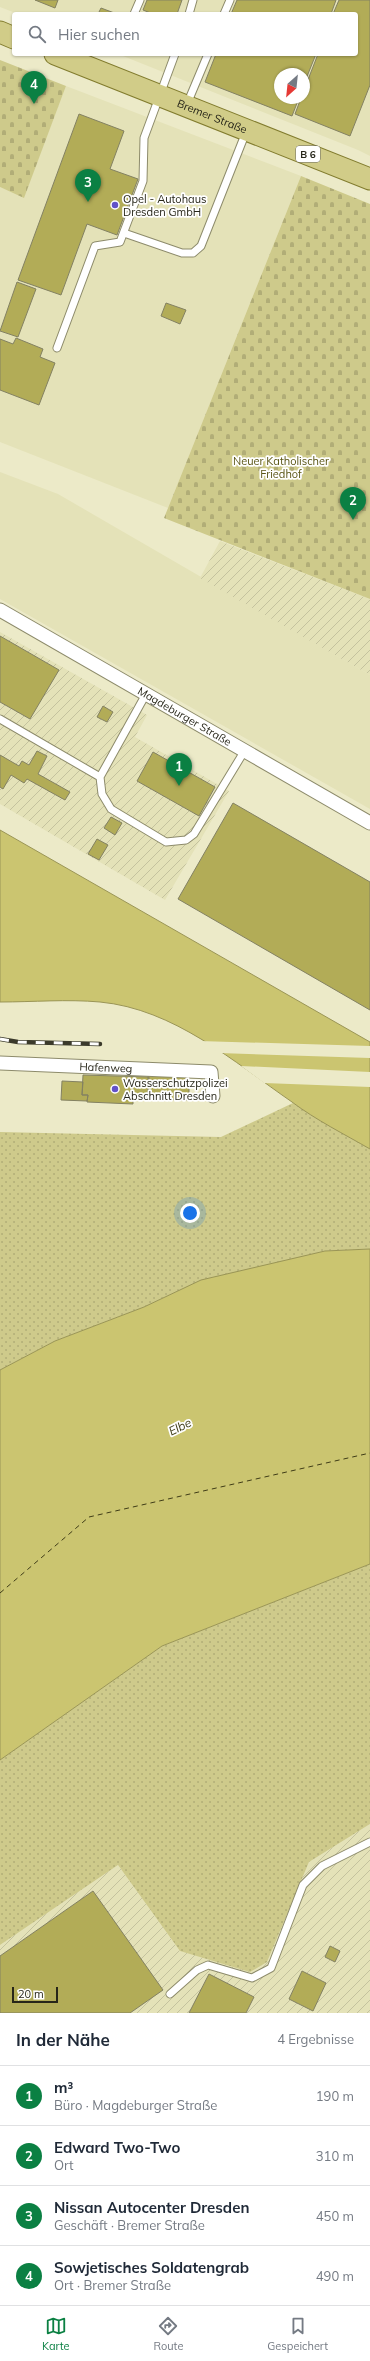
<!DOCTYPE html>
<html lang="de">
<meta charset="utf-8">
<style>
body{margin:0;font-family:Mulish,sans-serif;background:#f2f2f3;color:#1f2937}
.compass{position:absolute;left:274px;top:68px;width:36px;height:36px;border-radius:50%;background:#fff;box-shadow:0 1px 3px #0004;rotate:207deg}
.scale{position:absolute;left:12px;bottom:10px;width:46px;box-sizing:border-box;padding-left:4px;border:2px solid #272619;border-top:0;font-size:11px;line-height:14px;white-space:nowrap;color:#272619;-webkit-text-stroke:3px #fff;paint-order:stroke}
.you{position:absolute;left:190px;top:1213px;width:14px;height:14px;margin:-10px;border:3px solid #fff;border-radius:50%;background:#1a73e8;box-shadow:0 0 0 6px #1a73e833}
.badge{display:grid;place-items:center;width:26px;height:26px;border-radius:50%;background:#0b8043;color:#fff;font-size:13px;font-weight:700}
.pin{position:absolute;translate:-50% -33px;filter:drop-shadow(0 1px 2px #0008)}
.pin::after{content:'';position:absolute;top:21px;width:14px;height:12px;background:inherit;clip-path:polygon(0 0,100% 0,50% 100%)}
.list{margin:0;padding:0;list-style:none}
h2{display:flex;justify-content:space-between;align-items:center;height:52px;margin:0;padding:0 16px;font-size:17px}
h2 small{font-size:13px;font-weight:400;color:#747a83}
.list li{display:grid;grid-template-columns:26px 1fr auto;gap:12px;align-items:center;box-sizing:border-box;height:60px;padding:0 16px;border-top:1px solid #e0e1e3}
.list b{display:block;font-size:15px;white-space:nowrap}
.list p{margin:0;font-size:13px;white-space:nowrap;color:#747a83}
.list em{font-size:13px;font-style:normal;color:#747a83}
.icon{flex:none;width:22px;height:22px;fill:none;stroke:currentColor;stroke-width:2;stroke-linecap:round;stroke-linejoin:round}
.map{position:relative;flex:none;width:370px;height:2013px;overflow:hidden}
.search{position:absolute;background:#fff;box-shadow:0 1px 3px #0004;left:12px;right:12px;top:12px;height:44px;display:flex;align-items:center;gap:10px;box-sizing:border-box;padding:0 14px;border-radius:4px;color:#747a83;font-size:15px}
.sheet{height:292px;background:#fff}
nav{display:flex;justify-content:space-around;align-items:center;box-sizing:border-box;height:56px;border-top:1px solid #e0e1e3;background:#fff;font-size:11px;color:#747a83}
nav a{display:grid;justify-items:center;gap:2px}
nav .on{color:#0b8043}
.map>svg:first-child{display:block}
.built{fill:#e4e2b8;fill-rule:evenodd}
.industrial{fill:url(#industrial-furrows)}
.grass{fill:url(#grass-dots)}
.cemetery{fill:url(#cemetery-stones)}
.water{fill:#cbc570;stroke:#9a9556}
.pier{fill:#eceac8}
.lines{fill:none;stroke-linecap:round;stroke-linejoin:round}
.ferry{stroke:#3f3c17;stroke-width:1;stroke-dasharray:5 4;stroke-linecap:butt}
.building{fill:#b2ac57;stroke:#838162}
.lane-casing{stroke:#8d8b6b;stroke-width:9}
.street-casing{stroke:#8d8b6b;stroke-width:15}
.primary-casing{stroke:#827c2e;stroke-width:23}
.lane{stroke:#fff;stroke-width:7}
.street{stroke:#fff;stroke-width:13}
.primary{stroke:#d1cc88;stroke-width:21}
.rail-casing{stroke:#3b3a2b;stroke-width:4.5}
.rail{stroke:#fff;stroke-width:3;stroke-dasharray:9;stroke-linecap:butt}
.poi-dot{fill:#6251c9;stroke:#fff;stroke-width:1.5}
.labels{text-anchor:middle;stroke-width:3.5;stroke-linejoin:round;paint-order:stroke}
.shield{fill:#fff;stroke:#68675e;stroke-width:1}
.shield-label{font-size:10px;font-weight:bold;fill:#272619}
.street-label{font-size:11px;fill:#272619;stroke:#fff}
.poi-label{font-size:11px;fill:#272619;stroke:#fff;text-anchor:start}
.park-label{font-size:11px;fill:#5a5515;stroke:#fff}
.water-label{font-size:12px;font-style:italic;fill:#3f3c17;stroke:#fff}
</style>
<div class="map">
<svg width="370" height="2013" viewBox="0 0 370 2013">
<defs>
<pattern id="industrial-furrows" width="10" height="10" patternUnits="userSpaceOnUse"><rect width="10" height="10" fill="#e4e2b8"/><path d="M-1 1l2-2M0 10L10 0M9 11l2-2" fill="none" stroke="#c4c29e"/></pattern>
<pattern id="grass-dots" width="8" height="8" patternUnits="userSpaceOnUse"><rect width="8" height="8" fill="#ceca8b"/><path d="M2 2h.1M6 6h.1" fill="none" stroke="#b1ad77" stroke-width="1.8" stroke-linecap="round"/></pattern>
<pattern id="cemetery-stones" width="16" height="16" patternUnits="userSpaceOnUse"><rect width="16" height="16" fill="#ceca8b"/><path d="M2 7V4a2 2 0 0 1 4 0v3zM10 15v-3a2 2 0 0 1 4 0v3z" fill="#b1ad77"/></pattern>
</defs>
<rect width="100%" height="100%" fill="#eceac8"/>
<path class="built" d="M0,0H370V156L358,150L118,54H356V14H18L0,7ZM280,74H304V98H280Z
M66,86L301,176L168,508L0,442V187L24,197Z
M0,472L58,494L370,675V809L0,599Z"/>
<path class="industrial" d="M220,541L370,599V675L200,578Z
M0,632L147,715L135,737L229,791L165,900L0,804Z
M370,1824V2013H0V1945L118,1865L180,1951L267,1962L309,1862Z"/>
<path class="grass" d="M293,1103L370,1149V1249L325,1251L178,1291L144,1307L55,1341L0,1370V1132L221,1137Z
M370,1564V1824L309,1862L267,1962L250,1972L180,1951L118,1865L0,1945V1760L162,1646Z"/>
<path class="cemetery" d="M0,60L66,86L24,198L0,187Z
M301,176L370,204V599L164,518Z"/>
<path class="water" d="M0,830L370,1042V1149C344,1134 316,1120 292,1102C234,1062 174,1009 100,1002C67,999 33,1002 0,1002Z
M370,1249V1564L162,1646L0,1760V1370L55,1341L144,1307L201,1280L325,1251Z"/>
<path class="pier" d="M199,1041L370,1046V1058L219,1053Z
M241,1066L370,1072V1087L264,1083Z"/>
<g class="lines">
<path class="ferry" d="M0,1593L89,1517L370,1453"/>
</g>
<path class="building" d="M35,0H58L55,8Z
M147,0H182L177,14H153L143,10Z
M237,0H336L331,14H231Z
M339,0H370V85L350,136L295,114L301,98H304V90L318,54H356V14H333Z
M101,8L117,14H98Z
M216,54H316L304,84V74H280V98H299L292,116L205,82Z
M79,114L124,131L110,169L138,179L117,235L87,224L61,295L18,280Z
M17,282L36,289L18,337L0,331Z
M166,303L186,310L180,324L161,316Z
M16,338L43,349L40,357L55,363L39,405L0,390V339L13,344Z
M0,636L59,670L30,719L0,702Z
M103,706L113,712L107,722L97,717Z
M37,751L47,756L38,774L70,792L65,800L27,779L24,783L11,775L3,789L0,787V755L19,766L22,761L29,765Z
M153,752L215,787L199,816L137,781Z
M233,803L370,882V1010L178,899Z
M111,817L122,823L115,835L104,828Z
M97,839L108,845L99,860L88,854Z
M83,1075L149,1077L148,1098L133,1097V1104L87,1102L88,1095H82Z
M148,1075L189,1076V1100L148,1099Z
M62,1081L83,1082L82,1095H88L87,1101L61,1100Z
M93,1891L163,1990L130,2013H0V1956Z
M330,1946L340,1951L335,1962L325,1957Z
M302,1971L326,1983L313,2011L289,1999Z
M209,1974L254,1997L246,2013H189Z"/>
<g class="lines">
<g class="lane-casing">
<path id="lane" d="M134,14L140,0
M189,14L193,0
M224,14L230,0
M187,104L208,54
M124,233L182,253H193L201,246L246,132
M57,348L95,246L120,242L143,181L144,138L175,54
M146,694L100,777L102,794L111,809L166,842L186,840L194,834L245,750
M0,719L100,777
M170,1994L197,1970L208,1965L252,1978L271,1968L303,1885L322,1866L370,1842"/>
</g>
<g class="street-casing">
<g id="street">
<path id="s1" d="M0,610L370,823"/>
<path id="s2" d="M0,1063L211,1072L213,1096"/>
</g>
</g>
<g class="primary-casing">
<g id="primary">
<path d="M0,32L14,38"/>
<path id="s3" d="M55,54L370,179"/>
</g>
</g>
<use href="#lane" class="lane"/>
<use href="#street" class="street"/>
<use href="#primary" class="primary"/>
<g class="rail-casing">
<path id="rail" d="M0,1039L18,1042L100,1044"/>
</g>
<use href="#rail" class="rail"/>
</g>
<g class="poi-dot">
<circle cx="115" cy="205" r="4"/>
<circle cx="115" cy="1089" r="4"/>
</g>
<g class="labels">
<rect class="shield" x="296" y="146" width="24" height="16" rx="3"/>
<g class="shield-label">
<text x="308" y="158">B 6</text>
</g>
<g class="street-label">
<text dy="4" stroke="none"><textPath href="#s3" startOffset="169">Bremer Straße</textPath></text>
<text dy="4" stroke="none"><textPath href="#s1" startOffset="213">Magdeburger Straße</textPath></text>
<text dy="4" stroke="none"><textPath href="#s2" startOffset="106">Hafenweg</textPath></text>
</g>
<g class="poi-label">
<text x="123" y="203">Opel - Autohaus<tspan x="123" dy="13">Dresden GmbH</tspan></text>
<text x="123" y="1087">Wasserschutzpolizei<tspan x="123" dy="13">Abschnitt Dresden</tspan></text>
</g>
<g class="park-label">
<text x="281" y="465">Neuer Katholischer<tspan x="281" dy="13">Friedhof</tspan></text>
</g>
<g class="water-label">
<text transform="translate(180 1427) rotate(-26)" y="4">Elbe</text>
</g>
</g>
</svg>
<svg class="compass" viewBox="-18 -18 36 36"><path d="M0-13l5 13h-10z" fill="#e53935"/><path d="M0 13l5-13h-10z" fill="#747a83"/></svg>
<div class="scale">20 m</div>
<div class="you"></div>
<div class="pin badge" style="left:179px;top:786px">1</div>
<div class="pin badge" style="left:353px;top:520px">2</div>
<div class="pin badge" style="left:88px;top:202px">3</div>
<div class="pin badge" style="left:34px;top:104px">4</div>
<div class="search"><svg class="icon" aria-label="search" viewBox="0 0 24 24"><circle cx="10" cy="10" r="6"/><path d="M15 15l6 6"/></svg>Hier suchen</div>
</div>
<section class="sheet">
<h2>In der Nähe<small>4 Ergebnisse</small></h2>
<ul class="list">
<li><span class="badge">1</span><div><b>m³</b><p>Büro · Magdeburger Straße</p></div><em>190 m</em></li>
<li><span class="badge">2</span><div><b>Edward Two-Two</b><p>Ort</p></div><em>310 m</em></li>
<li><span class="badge">3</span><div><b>Nissan Autocenter Dresden</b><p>Geschäft · Bremer Straße</p></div><em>450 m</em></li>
<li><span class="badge">4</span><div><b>Sowjetisches Soldatengrab</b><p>Ort · Bremer Straße</p></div><em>490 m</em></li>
</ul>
</section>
<nav>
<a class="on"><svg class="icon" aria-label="map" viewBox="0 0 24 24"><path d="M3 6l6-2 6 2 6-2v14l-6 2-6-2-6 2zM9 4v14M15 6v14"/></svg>Karte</a>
<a><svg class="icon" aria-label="directions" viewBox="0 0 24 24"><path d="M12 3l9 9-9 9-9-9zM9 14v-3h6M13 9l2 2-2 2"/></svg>Route</a>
<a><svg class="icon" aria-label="saved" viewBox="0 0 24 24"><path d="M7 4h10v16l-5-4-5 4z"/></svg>Gespeichert</a>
</nav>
